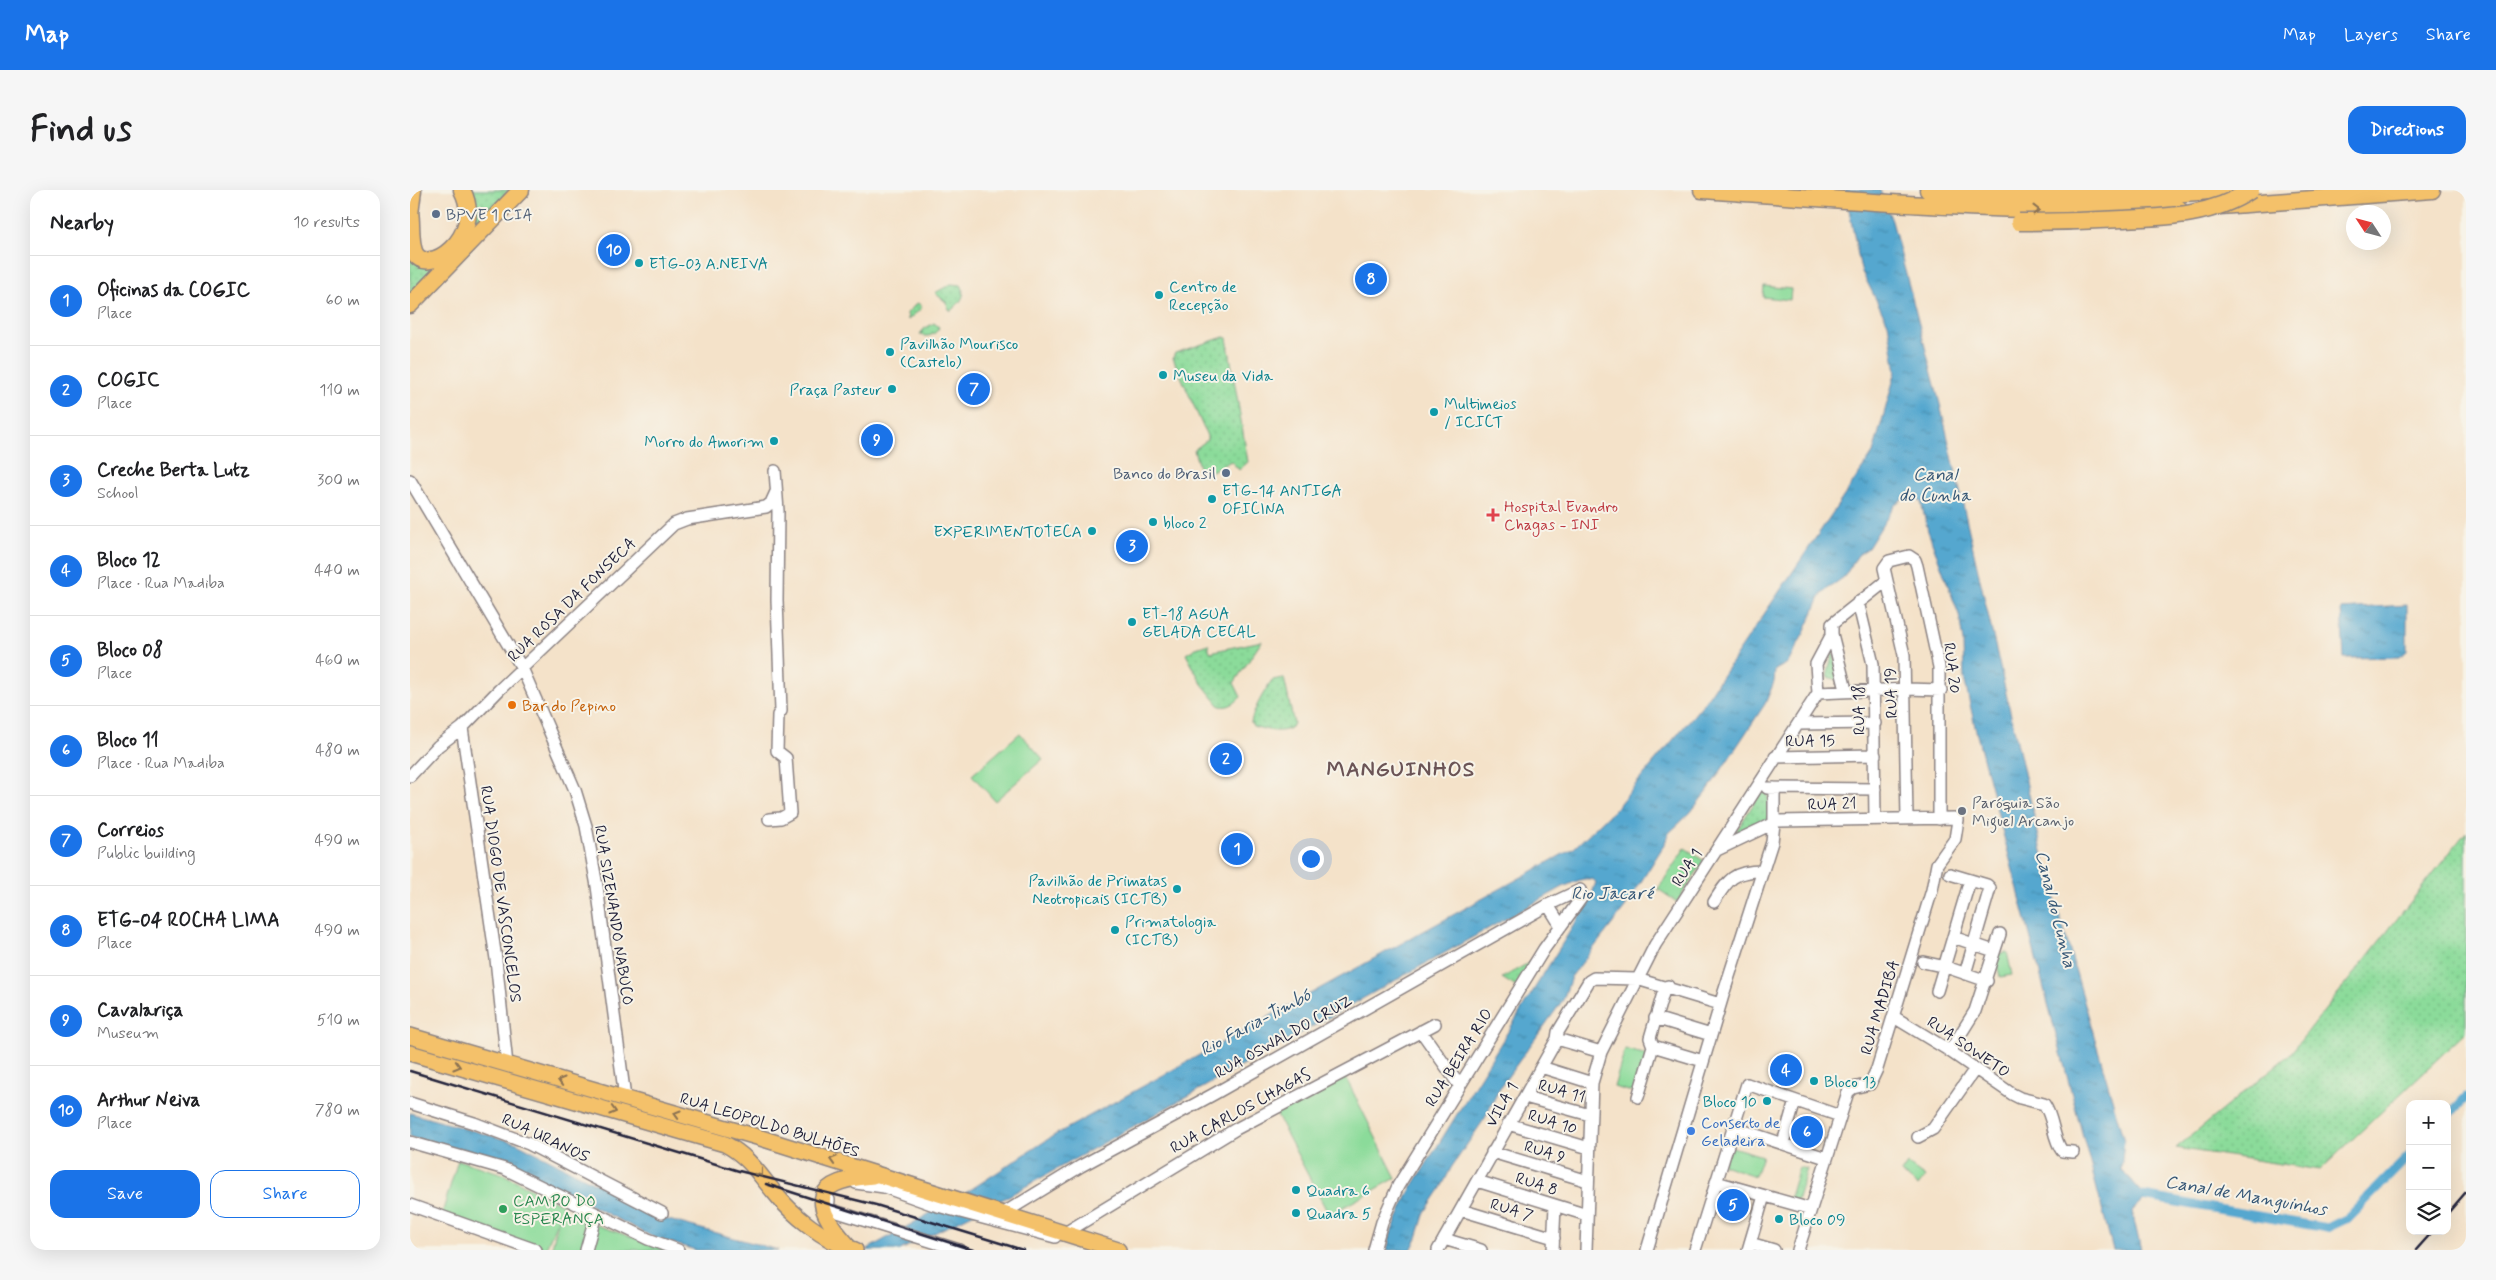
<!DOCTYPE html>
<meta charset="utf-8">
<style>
body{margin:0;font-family:Mynerve,sans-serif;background:#f6f6f6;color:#202124}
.controls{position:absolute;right:15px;bottom:15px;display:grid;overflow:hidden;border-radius:10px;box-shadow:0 5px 20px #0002}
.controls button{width:45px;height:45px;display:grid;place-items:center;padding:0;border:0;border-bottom:1px solid #e0e0e0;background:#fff;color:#202124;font:25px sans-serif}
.compass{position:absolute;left:1936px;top:15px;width:45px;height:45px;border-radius:50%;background:#fff;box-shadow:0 5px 20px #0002;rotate:306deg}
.you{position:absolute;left:900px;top:668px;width:18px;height:18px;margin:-12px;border:4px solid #fff;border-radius:50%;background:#1a73e8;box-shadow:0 0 0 8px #1a73e833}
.badge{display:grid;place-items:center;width:32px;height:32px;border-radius:50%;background:#1a73e8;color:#fff;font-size:16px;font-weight:700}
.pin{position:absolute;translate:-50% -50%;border:2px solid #fff;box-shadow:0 1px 5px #0006}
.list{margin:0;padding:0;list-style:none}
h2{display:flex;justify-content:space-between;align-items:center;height:65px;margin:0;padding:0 20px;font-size:21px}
h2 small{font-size:16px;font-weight:400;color:#757577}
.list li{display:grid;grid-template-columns:32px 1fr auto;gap:15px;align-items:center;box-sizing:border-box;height:90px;padding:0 20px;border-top:1px solid #e0e0e0}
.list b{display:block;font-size:19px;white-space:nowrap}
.list p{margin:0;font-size:16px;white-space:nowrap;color:#757577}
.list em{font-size:16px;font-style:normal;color:#757577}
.actions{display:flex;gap:10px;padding:15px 20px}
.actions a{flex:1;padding:11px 0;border:1px solid #1a73e8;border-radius:15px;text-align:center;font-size:18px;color:#1a73e8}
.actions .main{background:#1a73e8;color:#fff}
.icon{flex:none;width:28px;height:28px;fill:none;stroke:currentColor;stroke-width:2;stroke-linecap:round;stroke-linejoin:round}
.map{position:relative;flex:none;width:2056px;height:1060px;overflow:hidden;border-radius:15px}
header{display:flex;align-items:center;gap:30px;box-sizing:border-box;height:70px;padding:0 25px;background:#1a73e8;color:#fff}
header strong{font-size:24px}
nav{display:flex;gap:28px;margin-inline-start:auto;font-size:18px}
.intro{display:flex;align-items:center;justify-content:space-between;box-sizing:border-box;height:120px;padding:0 30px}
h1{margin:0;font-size:35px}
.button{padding:12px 22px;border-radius:15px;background:#1a73e8;color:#fff;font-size:18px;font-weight:700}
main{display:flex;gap:30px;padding:0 30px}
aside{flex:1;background:#fff;border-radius:15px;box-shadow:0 5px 20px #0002}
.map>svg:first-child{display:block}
.grass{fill:url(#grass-dots);stroke:#567e6a}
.garden{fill:#8bdb9a;stroke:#567e6a}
.water{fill:url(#water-ripples);stroke:#3b6485}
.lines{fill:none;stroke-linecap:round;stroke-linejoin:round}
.canal{stroke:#54a7cf;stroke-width:9}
.minor-casing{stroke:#8b8282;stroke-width:14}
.major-casing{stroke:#8b8282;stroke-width:18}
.highway-casing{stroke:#8b8282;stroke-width:19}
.minor{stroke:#fff;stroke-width:11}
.major{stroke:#f4c16a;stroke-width:15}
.highway{stroke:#f4c16a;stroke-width:16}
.rail{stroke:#22223b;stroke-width:2.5}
.highway-bridge-casing{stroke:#8b8282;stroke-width:19;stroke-linecap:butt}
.highway-bridge{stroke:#f4c16a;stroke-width:16}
.oneway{stroke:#8b7252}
.service-dot{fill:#5c6f8a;stroke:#f7f3e8;stroke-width:2}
.culture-dot{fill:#0f9aa8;stroke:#f7f3e8;stroke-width:2}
.health-dot{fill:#e0444e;stroke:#f7f3e8;stroke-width:2}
.food-dot{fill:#e8710a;stroke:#f7f3e8;stroke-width:2}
.worship-dot{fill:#6b7280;stroke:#f7f3e8;stroke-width:2}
.shop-dot{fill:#3f7fe0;stroke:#f7f3e8;stroke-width:2}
.leisure-dot{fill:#2e9e5b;stroke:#f7f3e8;stroke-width:2}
.labels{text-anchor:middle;stroke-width:4;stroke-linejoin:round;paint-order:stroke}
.service-label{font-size:16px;fill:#4e5e75;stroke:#f7f3e8;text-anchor:start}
.culture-label{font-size:16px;fill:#0d838f;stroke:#f7f3e8;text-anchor:start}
.health-label{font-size:16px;fill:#be3a42;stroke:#f7f3e8;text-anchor:start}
.street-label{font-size:16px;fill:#22223b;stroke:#f7f3e8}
.food-label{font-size:16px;fill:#c56008;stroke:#f7f3e8;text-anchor:start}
.worship-label{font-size:16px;fill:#5b616d;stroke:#f7f3e8;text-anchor:start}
.shop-label{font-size:16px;fill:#366cbe;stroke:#f7f3e8;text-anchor:start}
.leisure-label{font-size:16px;fill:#27864d;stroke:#f7f3e8;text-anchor:start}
.water-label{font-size:18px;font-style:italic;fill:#365776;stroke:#f7f3e8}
.district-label{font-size:21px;font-weight:bold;letter-spacing:1px;fill:#6b5456;stroke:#f7f3e8}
</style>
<header>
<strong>Map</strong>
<nav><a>Map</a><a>Layers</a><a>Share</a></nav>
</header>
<div class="intro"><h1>Find us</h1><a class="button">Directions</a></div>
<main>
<aside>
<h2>Nearby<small>10 results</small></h2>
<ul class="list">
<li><span class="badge">1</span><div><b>Oficinas da COGIC</b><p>Place</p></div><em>60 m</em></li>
<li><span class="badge">2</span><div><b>COGIC</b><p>Place</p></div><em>110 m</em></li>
<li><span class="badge">3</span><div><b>Creche Berta Lutz</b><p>School</p></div><em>300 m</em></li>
<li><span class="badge">4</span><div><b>Bloco 12</b><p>Place · Rua Madiba</p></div><em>440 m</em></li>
<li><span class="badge">5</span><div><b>Bloco 08</b><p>Place</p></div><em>460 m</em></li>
<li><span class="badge">6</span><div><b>Bloco 11</b><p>Place · Rua Madiba</p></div><em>480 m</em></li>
<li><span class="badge">7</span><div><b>Correios</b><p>Public building</p></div><em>490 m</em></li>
<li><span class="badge">8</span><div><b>ETG-04 ROCHA LIMA</b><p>Place</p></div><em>490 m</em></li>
<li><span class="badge">9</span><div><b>Cavalariça</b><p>Museum</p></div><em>510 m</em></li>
<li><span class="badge">10</span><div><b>Arthur Neiva</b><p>Place</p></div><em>780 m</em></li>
</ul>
<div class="actions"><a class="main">Save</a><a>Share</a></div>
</aside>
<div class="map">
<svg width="2056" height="1060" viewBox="0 0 2056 1060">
<defs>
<pattern id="grass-dots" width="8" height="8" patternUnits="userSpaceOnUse" patternTransform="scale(1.25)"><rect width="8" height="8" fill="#8bdb9a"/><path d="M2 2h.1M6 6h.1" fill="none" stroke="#78bc86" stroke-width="1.8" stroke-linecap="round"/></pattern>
<pattern id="water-ripples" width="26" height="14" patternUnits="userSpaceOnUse" patternTransform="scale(1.25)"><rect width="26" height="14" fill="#54a7cf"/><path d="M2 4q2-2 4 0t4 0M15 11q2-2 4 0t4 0" fill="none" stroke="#4588a9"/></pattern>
</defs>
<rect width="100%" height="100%" fill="#f7f3e8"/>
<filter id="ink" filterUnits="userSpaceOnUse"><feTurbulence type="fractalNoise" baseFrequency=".02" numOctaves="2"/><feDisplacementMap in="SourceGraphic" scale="10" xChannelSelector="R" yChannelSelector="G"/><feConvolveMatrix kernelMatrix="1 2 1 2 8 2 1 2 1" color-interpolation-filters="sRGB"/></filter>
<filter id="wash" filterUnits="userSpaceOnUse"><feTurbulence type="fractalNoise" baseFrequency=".0096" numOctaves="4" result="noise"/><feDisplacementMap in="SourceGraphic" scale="20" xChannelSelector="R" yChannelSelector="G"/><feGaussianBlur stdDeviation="1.12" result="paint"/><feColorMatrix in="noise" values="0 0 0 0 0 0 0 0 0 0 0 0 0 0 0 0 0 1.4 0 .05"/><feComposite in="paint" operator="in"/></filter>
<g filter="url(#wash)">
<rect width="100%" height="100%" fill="#f4e2c9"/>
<path class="grass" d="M56,0H99L59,46Z
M0,69L15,77L28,76L0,109Z
M541,94L551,95C558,106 548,115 540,121L536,112L525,103Z
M507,113L511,115V119L498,130L497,123Z
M524,133L529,137C527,144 517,149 510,144L514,139Z
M814,147L817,148L838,272L829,280L821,271L794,285L791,284L784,260L797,250V246L763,168L765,163Z
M852,451L824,493L831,507C825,513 819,518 810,516L792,494L776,464L786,458L798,454L800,462Z
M1423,460L1429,490L1417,487Z
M874,488L884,534C875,546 857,540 843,536L841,532C844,518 854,502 862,490Z
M1354,601L1358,603L1359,629L1323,646L1350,604Z
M2056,642V842L1910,980L1766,958L1880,864Z
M1122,771L1106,797L1092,788Z
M1389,977L1397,979L1387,1011L1379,1010Z"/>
<path class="garden" d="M1354,96L1381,99L1380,110L1353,107Z
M610,543L633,569L585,611L562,585Z
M1275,658L1294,671L1267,712L1248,699Z
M1597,762L1602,785L1590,787L1585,764Z
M1215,859L1237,865L1226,903L1204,897Z
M933,882L986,988L919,1025L864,920Z
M1319,956L1352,966L1345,986L1313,975Z
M48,970L93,984L153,1015L151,1023L260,1060H152L142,1057L149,1027L135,1060H128L31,1027Z
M1497,974L1515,987L1508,996L1491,983Z"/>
<path class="water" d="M1435,0H1470L1482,31L1531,218L1634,670L1714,951L1711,980L1737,1007L1722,1021L1731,1060H1703L1566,541L1554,488L1553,452L1549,425L1518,341L1511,312L1499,303L1485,315L1458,358L1448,365L1434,387L1412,403L1395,441L1378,473L1365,480L1364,492L1355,514L1298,600L1280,623L1259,643L1254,655L1214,719L1161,787L1153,810L1089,899L1075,928L1041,978L1031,998L1015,1022L1007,1048L1001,1060H977L981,1043L999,1002L1181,707L1186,692C1178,684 1163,693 1153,697L593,1009L490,1060H456L557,1002L643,946L1164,658L1205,619L1294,513L1463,263L1486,181L1478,133L1451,80Z
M1997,415V461L1990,467L1934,468L1931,419Z
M0,923L107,953L255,1029L368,1060H286L247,1049L107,978L0,947Z"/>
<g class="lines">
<path class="canal" d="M2037,927L2056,907
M1727,1005L1917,1038L1938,1028L2000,965"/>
</g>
</g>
<g filter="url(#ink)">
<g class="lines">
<g class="minor-casing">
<path id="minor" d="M0,290L112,478L165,600L176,636L187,696L215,908
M1448,412L1463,474L1465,629
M1436,500L1422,444V434L1476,391
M1408,503L1406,474L1422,444
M1388,534L1465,533
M52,538L86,769L97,875
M1365,567L1465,565
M0,586L28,556L52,538L89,500L264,334L277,329L356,317L361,313L366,302
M1357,598L1465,599
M359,629L371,628L380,623L376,568L367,561L368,525L371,521L367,410L368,321L365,281
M1497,629L1494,465L1474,378L1479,371L1499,366L1505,370L1507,376L1529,477V629
M1307,660L1368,631L1544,628L1548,630L1545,649L1527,674L1522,700L1467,879L1460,894L1443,898L1438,902L1388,1060
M1540,684L1577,695L1580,698L1555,784
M1304,712C1318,689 1324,681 1352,681
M1138,715L1151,736
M1543,747L1584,761
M1513,772L1536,777L1577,791
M1527,801L1560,690
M1484,827L1535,858L1602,904L1610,908L1634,914C1644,928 1642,947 1652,961L1663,962
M1245,828L1301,845
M1011,841L1049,895
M1147,849L1191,862
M1243,856L1240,848L1254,800L1258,796
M1540,861L1565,821L1590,744
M1131,877L1182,893
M1115,907L1180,925
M1228,907L1243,856L1293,871
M0,913L64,933L119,954L252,1023
M1098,934L1179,958
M1322,937L1416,968
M1508,947L1523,939L1565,879
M0,952L95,979L238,1049L268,1060
M1373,953L1385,911
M1082,962L1178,991
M1067,991L1177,1025
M1306,992L1401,1019
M446,993L474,997L524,1015L645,1047
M419,1010L418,1019L549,1060
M0,1015L126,1060
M1051,1020L1144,1048
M594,1023L671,976L804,904L1138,715L1170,700L1172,707L1134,759L988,996L972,1032L964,1060
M655,1043L826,939L1025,834
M1034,1049L1071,1060
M1340,1053L1364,1060
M176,1060L186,1024
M1028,1060L1147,849L1148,842L1179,791L1184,788L1227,789L1310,814
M1143,1060L1145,1016
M1176,1060L1182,893L1191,862L1245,755L1408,503L1497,499L1531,500
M1237,1060L1314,802L1362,652L1364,633V598
M1285,1060L1337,894L1430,926
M1338,1060L1354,1006"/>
</g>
<g class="major-casing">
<path id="major" d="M0,846L354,949L708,1060
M0,863L315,954C338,966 348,983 364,1002C382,1025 416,1052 445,1060
M436,1053C398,1010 405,991 463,986"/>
</g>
<g class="highway-casing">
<path id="highway" d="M1292,0C1451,11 1609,25 1768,18
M1518,0C1617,7 1714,9 1813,0
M1810,16L2022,0
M0,21C2,34 0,49 4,61C14,90 77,47 52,0
M0,24L3,0
M0,115L111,0"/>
</g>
<use href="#minor" class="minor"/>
<use href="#major" class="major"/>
<use href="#highway" class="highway"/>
<path class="rail" d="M0,881L329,981L466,1015L613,1060
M356,994L563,1060
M2037,1024L2056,1002
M2006,1060L2023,1041"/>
<g class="highway-bridge-casing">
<path id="highway-bridge" d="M1609,32C1644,32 1678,31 1712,29C1757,27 1802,26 1841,0"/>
</g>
<use href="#highway-bridge" class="highway-bridge"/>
</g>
<defs><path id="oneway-chevron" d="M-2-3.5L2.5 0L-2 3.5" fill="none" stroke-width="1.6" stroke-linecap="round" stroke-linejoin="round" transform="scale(1.25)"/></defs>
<g class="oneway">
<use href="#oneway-chevron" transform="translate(1626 20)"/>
<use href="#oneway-chevron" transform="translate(47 876) rotate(16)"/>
<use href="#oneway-chevron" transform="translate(151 891) rotate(-164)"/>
<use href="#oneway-chevron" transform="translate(203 921) rotate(16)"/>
<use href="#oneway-chevron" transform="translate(267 924) rotate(-164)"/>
<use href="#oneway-chevron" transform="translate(423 970) rotate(-163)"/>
<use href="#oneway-chevron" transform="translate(350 983) rotate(53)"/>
</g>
</g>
<g class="service-dot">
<circle cx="26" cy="24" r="5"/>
<circle cx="816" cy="283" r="5"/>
</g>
<g class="culture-dot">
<circle cx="229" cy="73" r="5"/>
<circle cx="749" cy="105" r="5"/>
<circle cx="480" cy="162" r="5"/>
<circle cx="753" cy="185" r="5"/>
<circle cx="482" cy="199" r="5"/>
<circle cx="1024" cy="222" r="5"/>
<circle cx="364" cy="251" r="5"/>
<circle cx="802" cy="309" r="5"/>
<circle cx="743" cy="332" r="5"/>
<circle cx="682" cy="341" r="5"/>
<circle cx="722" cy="432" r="5"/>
<circle cx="767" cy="699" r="5"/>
<circle cx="705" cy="740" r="5"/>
<circle cx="1404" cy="891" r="5"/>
<circle cx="1357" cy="911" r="5"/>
<circle cx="886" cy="1000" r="5"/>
<circle cx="886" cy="1023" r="5"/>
<circle cx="1369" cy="1029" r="5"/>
</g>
<path class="health-dot" d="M1080.5 317.5h5v5h5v5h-5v5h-5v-5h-5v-5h5z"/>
<circle class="food-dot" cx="102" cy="515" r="5"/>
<circle class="worship-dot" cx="1552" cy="621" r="5"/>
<circle class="shop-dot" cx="1281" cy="941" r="5"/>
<circle class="leisure-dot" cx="93" cy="1019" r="5"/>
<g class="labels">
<g class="service-label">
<text x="36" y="30">BPVE 1 CIA</text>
<text x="806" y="289" text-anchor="end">Banco do Brasil</text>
</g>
<g class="culture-label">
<text x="239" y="79">ETG-03 A.NEIVA</text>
<text x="759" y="102">Centro de<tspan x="759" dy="18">Recepção</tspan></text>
<text x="490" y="159">Pavilhão Mourisco<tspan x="490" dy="18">(Castelo)</tspan></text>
<text x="763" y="191">Museu da Vida</text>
<text x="472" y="205" text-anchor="end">Praça Pasteur</text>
<text x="1034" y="219">Multimeios<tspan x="1034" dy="18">/ ICICT</tspan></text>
<text x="354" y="257" text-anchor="end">Morro do Amorim</text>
<text x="812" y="306">ETG-14 ANTIGA<tspan x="812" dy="18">OFICINA</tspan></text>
<text x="753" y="338">bloco 2</text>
<text x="672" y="347" text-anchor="end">EXPERIMENTOTECA</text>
<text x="732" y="429">ET-18 AGUA<tspan x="732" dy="18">GELADA CECAL</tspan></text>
<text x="757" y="696" text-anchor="end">Pavilhão de Primatas<tspan x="757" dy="18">Neotropicais (ICTB)</tspan></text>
<text x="715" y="737">Primatologia<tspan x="715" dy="18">(ICTB)</tspan></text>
<text x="1414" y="897">Bloco 13</text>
<text x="1347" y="917" text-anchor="end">Bloco 10</text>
<text x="896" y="1006">Quadra 6</text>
<text x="896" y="1029">Quadra 5</text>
<text x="1379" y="1035">Bloco 09</text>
</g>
<g class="health-label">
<text x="1094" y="322">Hospital Evandro<tspan x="1094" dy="18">Chagas - INI</tspan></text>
</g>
<g class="street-label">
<text transform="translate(161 409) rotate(-44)" y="6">RUA ROSA DA FONSECA</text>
<text transform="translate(1543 478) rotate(83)" y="6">RUA 20</text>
<text transform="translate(1480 503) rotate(-92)" y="6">RUA 19</text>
<text transform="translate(1448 520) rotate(-91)" y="6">RUA 18</text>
<text transform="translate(1400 550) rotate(-1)" y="6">RUA 15</text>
<text transform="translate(1422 613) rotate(-2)" y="6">RUA 21</text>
<text transform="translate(1276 677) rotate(-57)" y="6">RUA 1</text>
<text transform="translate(92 704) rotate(82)" y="6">RUA DIOGO DE VASCONCELOS</text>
<text transform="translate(205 725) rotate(81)" y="6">RUA SIZENANDO NABUCO</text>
<text transform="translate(1469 817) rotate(-73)" y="6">RUA MADIBA</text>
<text transform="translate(873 846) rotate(-29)" y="6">RUA OSWALDO CRUZ</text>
<text transform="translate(1559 856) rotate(34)" y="6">RUA SOWETO</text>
<text transform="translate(1048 867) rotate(-58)" y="6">RUA BEIRA RIO</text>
<text transform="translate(1152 900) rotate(16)" y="6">RUA 11</text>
<text transform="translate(1091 914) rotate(-60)" y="6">VILA 1</text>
<text transform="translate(830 920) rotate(-29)" y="6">RUA CARLOS CHAGAS</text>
<text transform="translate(1143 931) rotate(17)" y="6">RUA 10</text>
<text transform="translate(360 934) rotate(17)" y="6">RUA LEOPOLDO BULHÕES</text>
<text transform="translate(136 947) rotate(25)" y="6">RUA URANOS</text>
<text transform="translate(1135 961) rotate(17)" y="6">RUA 9</text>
<text transform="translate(1127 993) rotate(18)" y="6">RUA 8</text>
<text transform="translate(1102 1019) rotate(17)" y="6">RUA 7</text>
</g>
<g class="food-label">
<text x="112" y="521">Bar do Pepino</text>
</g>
<g class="worship-label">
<text x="1562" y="618">Paróquia São<tspan x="1562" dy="18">Miguel Arcanjo</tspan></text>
</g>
<g class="shop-label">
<text x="1291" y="938">Conserto de<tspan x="1291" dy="18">Geladeira</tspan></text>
</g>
<g class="leisure-label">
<text x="103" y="1016">CAMPO DO<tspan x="103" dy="18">ESPERANÇA</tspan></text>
</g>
<g class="water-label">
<text x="1525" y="290">Canal<tspan x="1525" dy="21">do Cunha</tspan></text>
<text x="1202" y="709">Rio Jacaré</text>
<text transform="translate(1646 719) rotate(76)" y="6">Canal do Cunha</text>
<text transform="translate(845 832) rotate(-28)" y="6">Rio Faria-Timbó</text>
<text transform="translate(1836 1005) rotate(10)" y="6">Canal de Manguinhos</text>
</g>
<g class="district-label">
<text x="991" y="586">MANGUINHOS</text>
</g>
</g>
</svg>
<div class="controls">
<button>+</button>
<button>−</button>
<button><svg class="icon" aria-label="layers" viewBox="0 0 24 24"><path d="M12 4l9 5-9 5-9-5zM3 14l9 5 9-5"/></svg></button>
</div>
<svg class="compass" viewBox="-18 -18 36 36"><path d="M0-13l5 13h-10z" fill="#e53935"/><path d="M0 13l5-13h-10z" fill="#757577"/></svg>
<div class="you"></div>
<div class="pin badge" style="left:827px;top:659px">1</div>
<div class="pin badge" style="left:816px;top:569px">2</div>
<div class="pin badge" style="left:722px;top:356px">3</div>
<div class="pin badge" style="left:1376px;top:880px">4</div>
<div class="pin badge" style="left:1323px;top:1015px">5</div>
<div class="pin badge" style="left:1397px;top:942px">6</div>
<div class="pin badge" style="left:564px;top:199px">7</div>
<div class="pin badge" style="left:961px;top:89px">8</div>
<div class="pin badge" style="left:467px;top:250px">9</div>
<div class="pin badge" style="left:204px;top:60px">10</div>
</div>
</main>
